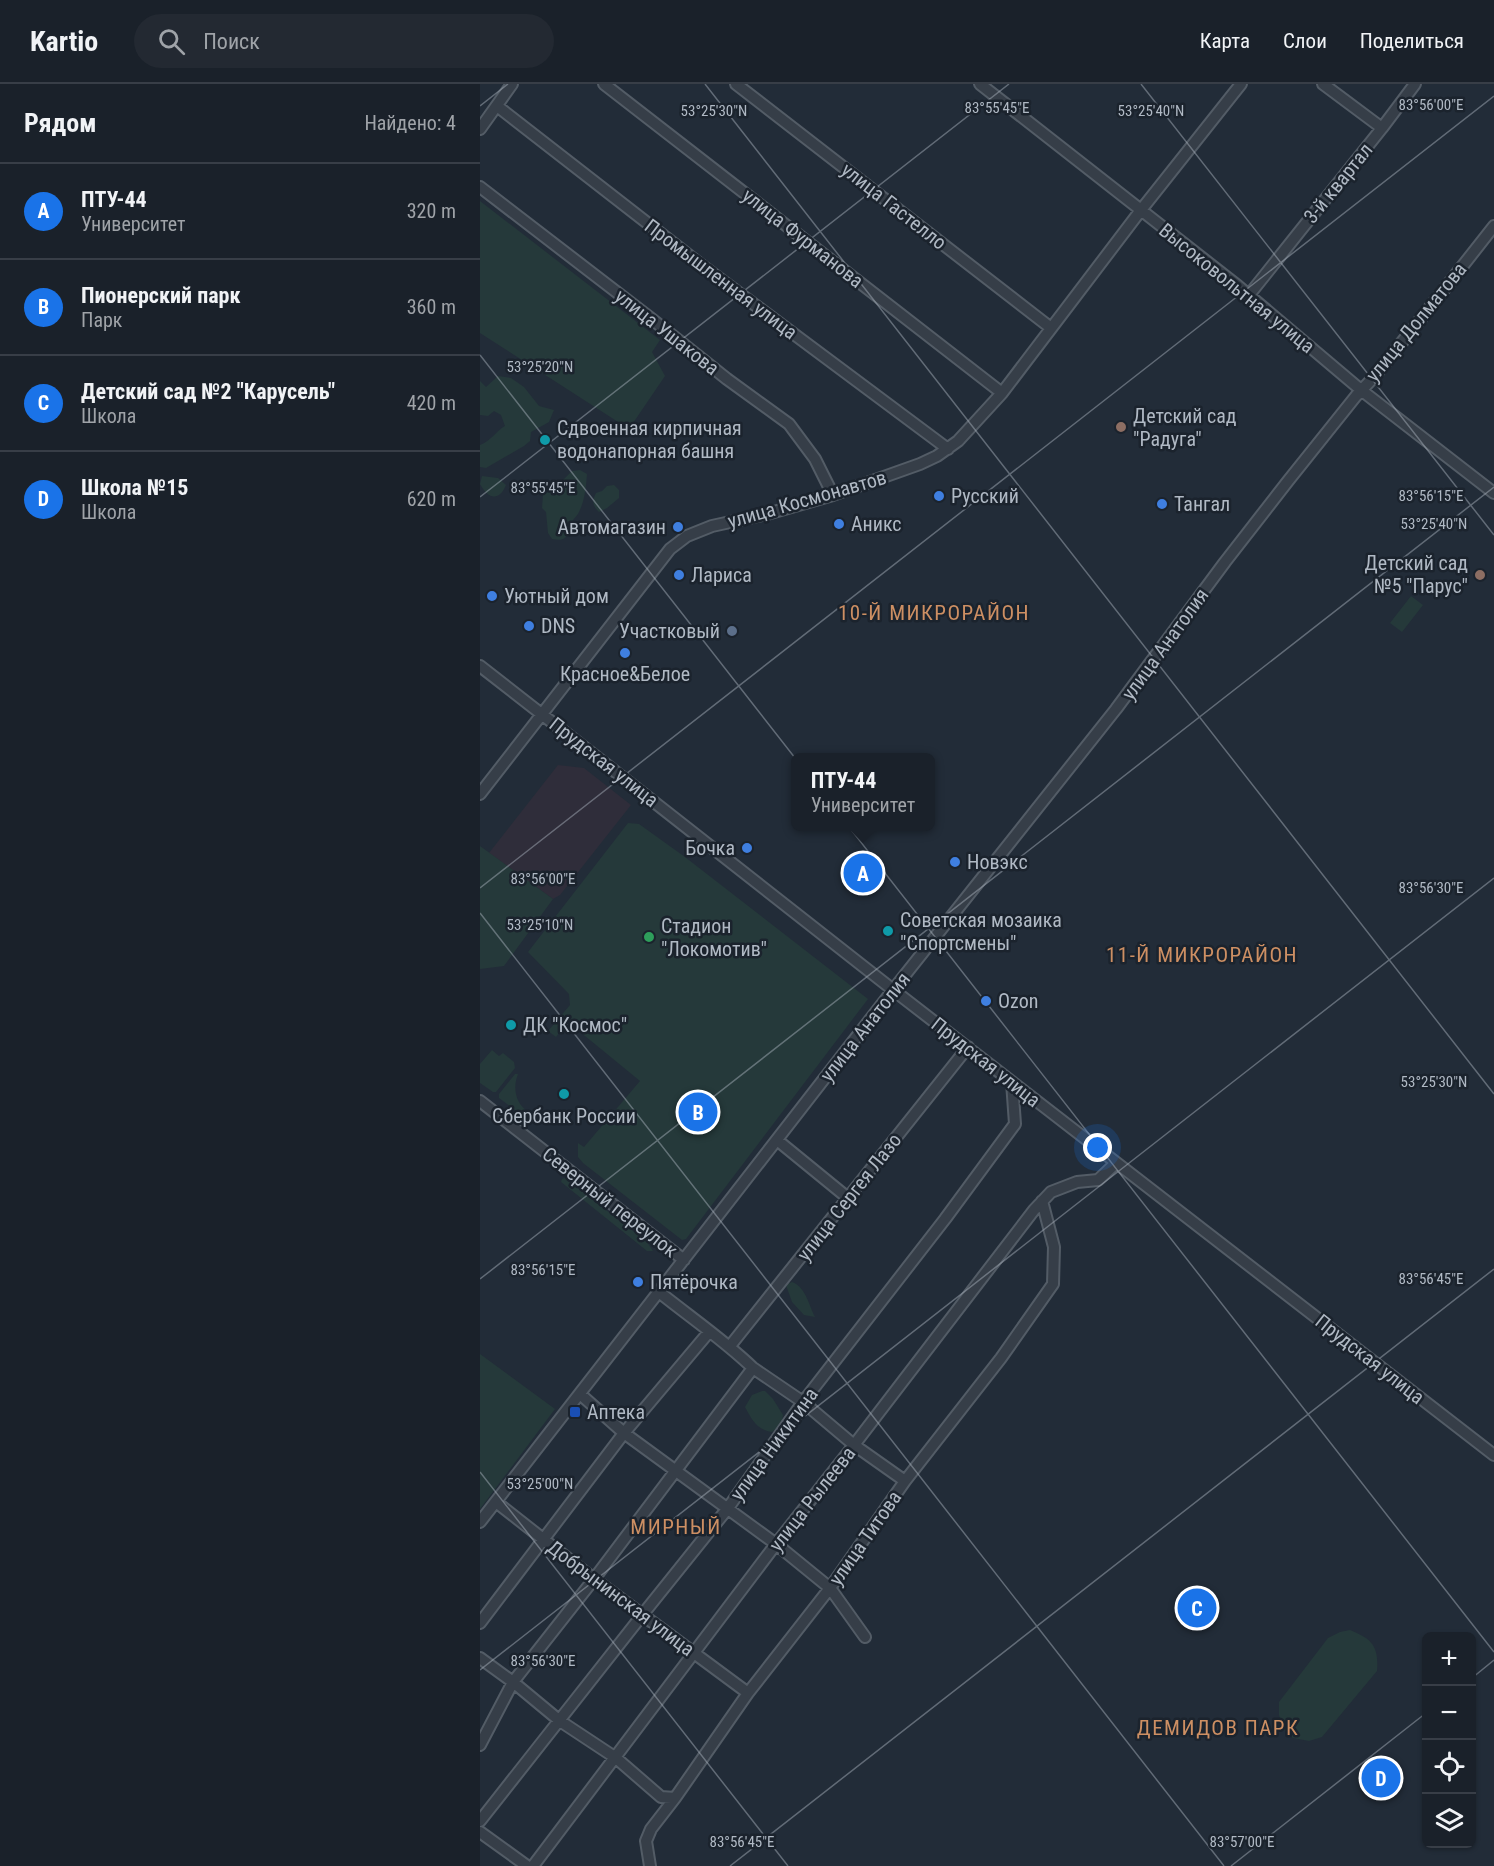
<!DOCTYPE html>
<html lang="ru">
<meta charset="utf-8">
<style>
body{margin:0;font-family:"Roboto Condensed",sans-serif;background:#232932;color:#f1f3f6}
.controls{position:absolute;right:18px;bottom:18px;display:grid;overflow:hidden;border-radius:9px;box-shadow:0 2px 4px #0004}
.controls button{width:54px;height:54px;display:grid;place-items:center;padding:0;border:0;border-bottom:2px solid #383e47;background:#1a212a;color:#f1f3f6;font:30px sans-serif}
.you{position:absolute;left:618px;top:1064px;width:21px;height:21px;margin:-15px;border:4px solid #fff;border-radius:50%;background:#1a73e8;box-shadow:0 0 0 9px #1a73e833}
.badge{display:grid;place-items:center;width:39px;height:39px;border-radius:50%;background:#1a73e8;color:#fff;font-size:20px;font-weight:700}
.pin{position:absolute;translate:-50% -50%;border:3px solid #fff;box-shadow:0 2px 6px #0006}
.popup{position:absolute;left:311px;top:669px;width:144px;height:78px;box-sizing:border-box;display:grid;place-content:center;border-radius:9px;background:#1a212a;filter:drop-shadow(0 2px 4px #0005);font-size:20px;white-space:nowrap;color:#9fa3a8}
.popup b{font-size:22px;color:#f1f3f6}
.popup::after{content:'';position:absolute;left:50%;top:100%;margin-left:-12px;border:12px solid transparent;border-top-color:#1a212a}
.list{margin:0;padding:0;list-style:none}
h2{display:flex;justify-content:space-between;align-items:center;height:78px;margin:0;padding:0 24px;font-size:26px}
h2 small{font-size:20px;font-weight:400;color:#9fa3a8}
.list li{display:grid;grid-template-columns:39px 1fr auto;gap:18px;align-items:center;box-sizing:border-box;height:96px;padding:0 24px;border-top:2px solid #383e47}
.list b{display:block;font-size:22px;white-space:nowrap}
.list p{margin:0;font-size:20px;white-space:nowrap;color:#9fa3a8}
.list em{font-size:20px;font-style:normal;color:#9fa3a8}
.icon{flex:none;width:33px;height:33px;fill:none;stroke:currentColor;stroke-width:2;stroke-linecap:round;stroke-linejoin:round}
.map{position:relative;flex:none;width:1014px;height:1782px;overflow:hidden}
header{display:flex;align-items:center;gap:36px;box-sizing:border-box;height:84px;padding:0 30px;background:#1a212a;border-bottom:2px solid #383e47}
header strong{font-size:28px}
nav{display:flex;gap:33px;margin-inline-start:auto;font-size:21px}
.search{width:420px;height:54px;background:#232932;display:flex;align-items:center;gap:15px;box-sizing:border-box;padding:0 21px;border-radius:33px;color:#9fa3a8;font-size:22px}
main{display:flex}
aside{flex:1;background:#1a212a}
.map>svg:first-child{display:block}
.medical{fill:#2f2d3a}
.green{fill:#25393a}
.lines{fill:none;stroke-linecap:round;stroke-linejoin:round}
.minor-casing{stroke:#535c66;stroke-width:14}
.minor{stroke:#363e48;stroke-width:10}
.ticks{fill:none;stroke:#b0b9c4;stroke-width:1.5;stroke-opacity:0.45}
.education-dot{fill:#8d6e63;stroke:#1b232d;stroke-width:2}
.culture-dot{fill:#0f9aa8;stroke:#1b232d;stroke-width:2}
.shop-dot{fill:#3f7fe0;stroke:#1b232d;stroke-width:2}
.service-dot{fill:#5c6f8a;stroke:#1b232d;stroke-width:2}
.leisure-dot{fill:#2e9e5b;stroke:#1b232d;stroke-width:2}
.transit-dot{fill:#1a4fb4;stroke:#1b232d;stroke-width:2}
.labels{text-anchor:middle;stroke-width:5;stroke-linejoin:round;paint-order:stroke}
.street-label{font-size:20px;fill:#b0b9c4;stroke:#1b232d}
.poi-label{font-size:20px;fill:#b0b9c4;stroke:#1b232d;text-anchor:start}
.neighbourhood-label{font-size:21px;letter-spacing:1.5px;fill:#cd8f63;stroke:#1b232d}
.ticks-label{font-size:15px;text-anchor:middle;fill:#b0b9c4;stroke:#1b232d;stroke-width:5;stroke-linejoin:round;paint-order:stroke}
</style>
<header>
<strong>Kartio</strong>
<div class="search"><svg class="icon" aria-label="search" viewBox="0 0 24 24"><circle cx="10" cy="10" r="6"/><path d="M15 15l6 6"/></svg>Поиск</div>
<nav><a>Карта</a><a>Слои</a><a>Поделиться</a></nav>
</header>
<main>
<aside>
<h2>Рядом<small>Найдено: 4</small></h2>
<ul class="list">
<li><span class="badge">A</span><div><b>ПТУ-44</b><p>Университет</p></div><em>320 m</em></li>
<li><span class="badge">B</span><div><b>Пионерский парк</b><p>Парк</p></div><em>360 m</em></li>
<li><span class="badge">C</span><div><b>Детский сад №2 &quot;Карусель&quot;</b><p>Школа</p></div><em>420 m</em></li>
<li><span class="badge">D</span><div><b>Школа №15</b><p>Школа</p></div><em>620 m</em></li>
</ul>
</aside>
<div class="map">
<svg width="1014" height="1782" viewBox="0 0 1014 1782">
<rect width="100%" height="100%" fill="#222c38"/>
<path class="medical" d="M78,681L104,684L151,721L80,811L73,815L9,769Z"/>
<path class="green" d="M0,117L180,256L172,268L185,292L149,345L0,249Z
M18,292L31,294L44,303L59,322L74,326L69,338L51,348L50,357L44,362L6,384L0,383V361C11,357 16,347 25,342L21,331L14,327L8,332L0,331V297L6,303Z
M100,386L107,390C106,403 105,416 99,428C98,431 95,433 93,436C87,447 91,459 72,455L68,449L66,428L62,424L63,410C69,406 70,401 75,396L82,397L92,387Z
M2,392L18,394L26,401C19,418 8,415 0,400Z
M134,401L139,406V414L127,424L119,428C112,421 112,417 116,409L122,407L127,402Z
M931,512L943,521L922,548L910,539Z
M148,739L159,740L205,773L388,915L206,1155L202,1156L103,1079L98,1073V1059L104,1063L160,997L88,938L76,953L68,947L90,921L89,910L48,868Z
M0,762L73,815L24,882L0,885Z
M12,966L19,972L23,969L34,978L35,984L16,1008H13L0,999V980Z
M35,990H38C32,1005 36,1021 50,1029L46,1034L19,1014V1010Z
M85,1094L167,1158L173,1167H167L81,1098L82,1095Z
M312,1198C325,1202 329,1221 335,1233L324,1231L312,1218L306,1201Z
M0,1270L75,1325L0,1425Z
M282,1307H285L293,1315L303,1331L301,1341L292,1348C277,1346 272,1336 265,1323L272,1311Z
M870,1546C892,1555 899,1562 897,1587L842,1653L829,1657L813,1654L804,1646L799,1631V1618L848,1554L860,1548Z"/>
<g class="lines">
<g class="minor-casing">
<path id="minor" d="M124,0L522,309
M256,0L571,244
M500,0L758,202L881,306L1014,409
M843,0L902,44
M17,22L220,180L468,365
M0,45L32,0
M0,103L173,236L247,295L309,340L335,375L353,411
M769,211L902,44L935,0
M0,582C138,689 274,797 412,905C612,1061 813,1216 1014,1371
M0,710L190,465L207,452L232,442L287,430L353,411L440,380L457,372L478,357L522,309L661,126L761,0
M0,1017L204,1176
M297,1056L368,1114
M250,1262L488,963
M273,1284L323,1318L374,1361L425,1397
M100,1310L144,1349L296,1460L350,1504L385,1553
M16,1418L114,1495L268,1609
M0,1438L413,906L636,625L745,478L808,397L876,312L893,294L944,231L1014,142
M0,1539L144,1349L229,1248
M0,1574L33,1598L80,1637L136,1674L181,1713L195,1714
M0,1661L33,1598L114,1495L273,1284C244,1256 210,1233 179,1208
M0,1737L163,1530L248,1424L323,1318L465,1135L535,1040L532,998
M0,1748L47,1782
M53,1782L296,1460L374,1361L554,1126L571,1108L597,1098L618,1096L636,1079
M170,1782L166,1757L171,1745L195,1714L268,1609L350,1504L425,1397L521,1274L573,1200L574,1163L562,1117"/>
</g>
<use href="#minor" class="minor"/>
</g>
<path class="ticks" d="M225,0L1014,1010M661,0L1014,451M0,22L28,0M0,271L1014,1568M0,413L529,0M0,804L1014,12M0,829L744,1782M0,1195L1014,403M0,1388L308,1782M0,1586L1014,794M992,1594L1014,1576M250,1782L1014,1185M751,1782L946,1629"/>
<g class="education-dot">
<circle cx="641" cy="343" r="6"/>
<circle cx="1000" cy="491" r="6"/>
</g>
<g class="culture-dot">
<circle cx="65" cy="356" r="6"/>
<circle cx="408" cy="847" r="6"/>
<circle cx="31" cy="941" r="6"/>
<circle cx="84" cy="1010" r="6"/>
</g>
<g class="shop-dot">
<circle cx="459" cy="412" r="6"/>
<circle cx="682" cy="420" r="6"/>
<circle cx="359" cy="440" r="6"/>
<circle cx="198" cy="443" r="6"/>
<circle cx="199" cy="491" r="6"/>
<circle cx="12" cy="512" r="6"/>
<circle cx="49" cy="542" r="6"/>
<circle cx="145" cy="569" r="6"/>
<circle cx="267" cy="764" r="6"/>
<circle cx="475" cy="778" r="6"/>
<circle cx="506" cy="917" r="6"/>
<circle cx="158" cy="1198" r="6"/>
</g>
<circle class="service-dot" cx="252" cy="547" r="6"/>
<circle class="leisure-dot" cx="169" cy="853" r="6"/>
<rect class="transit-dot" x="89" y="1322" width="12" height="12" rx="3"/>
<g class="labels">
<g class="street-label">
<text transform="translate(858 99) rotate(-51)" y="7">3-й квартал</text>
<text transform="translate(414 122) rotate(38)" y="7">улица Гастелло</text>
<text transform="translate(323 154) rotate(38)" y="7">улица Фурманова</text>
<text transform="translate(241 195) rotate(37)" y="7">Промышленная улица</text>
<text transform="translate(757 204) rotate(39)" y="7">Высоковольтная улица</text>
<text transform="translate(936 238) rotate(-51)" y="7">улица Долматова</text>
<text transform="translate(187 248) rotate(38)" y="7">улица Ушакова</text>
<text transform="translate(327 415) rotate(-16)" y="7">улица Космонавтов</text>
<text transform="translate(685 560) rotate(-54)" y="7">улица Анатолия</text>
<text transform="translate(124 678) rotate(38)" y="7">Прудская улица</text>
<text transform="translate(385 943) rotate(-52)" y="7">улица Анатолия</text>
<text transform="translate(506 978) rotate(38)" y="7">Прудская улица</text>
<text transform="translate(369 1113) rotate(-52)" y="7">улица Сергея Лазо</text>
<text transform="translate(130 1118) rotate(38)" y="7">Северный переулок</text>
<text transform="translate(890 1275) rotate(38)" y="7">Прудская улица</text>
<text transform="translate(294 1360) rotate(-54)" y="7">улица Никитина</text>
<text transform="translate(332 1415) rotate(-52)" y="7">улица Рылеева</text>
<text transform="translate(385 1454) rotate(-55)" y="7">улица Титова</text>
<text transform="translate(141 1514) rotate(37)" y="7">Добрынинская улица</text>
</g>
<g class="poi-label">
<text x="653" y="339">Детский сад<tspan x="653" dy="23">"Радуга"</tspan></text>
<text x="77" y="351">Сдвоенная кирпичная<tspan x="77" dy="23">водонапорная башня</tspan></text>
<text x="471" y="419">Русский</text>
<text x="694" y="427">Тангал</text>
<text x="371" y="447">Аникс</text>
<text x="186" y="450" text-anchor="end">Автомагазин</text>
<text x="988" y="486" text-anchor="end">Детский сад<tspan x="988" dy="23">№5 "Парус"</tspan></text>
<text x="211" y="498">Лариса</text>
<text x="24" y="519">Уютный дом</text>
<text x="61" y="549">DNS</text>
<text x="240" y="554" text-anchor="end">Участковый</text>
<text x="145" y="597" text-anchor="middle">Красное&amp;Белое</text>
<text x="255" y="771" text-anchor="end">Бочка</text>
<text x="487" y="785">Новэкс</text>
<text x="420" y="843">Советская мозаика<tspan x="420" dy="23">"Спортсмены"</tspan></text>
<text x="181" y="849">Стадион<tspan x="181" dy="23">"Локомотив"</tspan></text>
<text x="518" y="924">Ozon</text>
<text x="43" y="948">ДК "Космос"</text>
<text x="84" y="1039" text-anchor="middle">Сбербанк России</text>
<text x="170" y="1205">Пятёрочка</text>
<text x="107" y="1335">Аптека</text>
</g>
<g class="neighbourhood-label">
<text x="454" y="536">10-Й МИКРОРАЙОН</text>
<text x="722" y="878">11-Й МИКРОРАЙОН</text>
<text x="196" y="1450">МИРНЫЙ</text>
<text x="738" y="1651">ДЕМИДОВ ПАРК</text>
</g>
</g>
<g class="ticks-label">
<text x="951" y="26">83°56'00"E</text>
<text x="517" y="29">83°55'45"E</text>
<text x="671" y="32">53°25'40"N</text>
<text x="234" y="32">53°25'30"N</text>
<text x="60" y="288">53°25'20"N</text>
<text x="63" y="409">83°55'45"E</text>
<text x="951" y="417">83°56'15"E</text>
<text x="954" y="445">53°25'40"N</text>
<text x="63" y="800">83°56'00"E</text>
<text x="951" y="809">83°56'30"E</text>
<text x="60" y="846">53°25'10"N</text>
<text x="954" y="1003">53°25'30"N</text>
<text x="63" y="1191">83°56'15"E</text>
<text x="951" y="1200">83°56'45"E</text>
<text x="60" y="1405">53°25'00"N</text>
<text x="63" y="1582">83°56'30"E</text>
<text x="262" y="1763">83°56'45"E</text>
<text x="762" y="1763">83°57'00"E</text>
</g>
</svg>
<div class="controls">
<button>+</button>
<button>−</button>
<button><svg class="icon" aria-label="locate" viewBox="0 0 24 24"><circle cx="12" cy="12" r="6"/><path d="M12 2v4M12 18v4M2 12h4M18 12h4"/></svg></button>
<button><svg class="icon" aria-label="layers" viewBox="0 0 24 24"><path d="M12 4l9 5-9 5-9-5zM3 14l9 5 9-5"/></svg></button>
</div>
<div class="you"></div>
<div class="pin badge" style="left:383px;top:789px">A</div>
<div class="popup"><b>ПТУ-44</b>Университет</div>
<div class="pin badge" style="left:218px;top:1028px">B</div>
<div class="pin badge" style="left:717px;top:1524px">C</div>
<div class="pin badge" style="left:901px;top:1694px">D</div>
</div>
</main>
